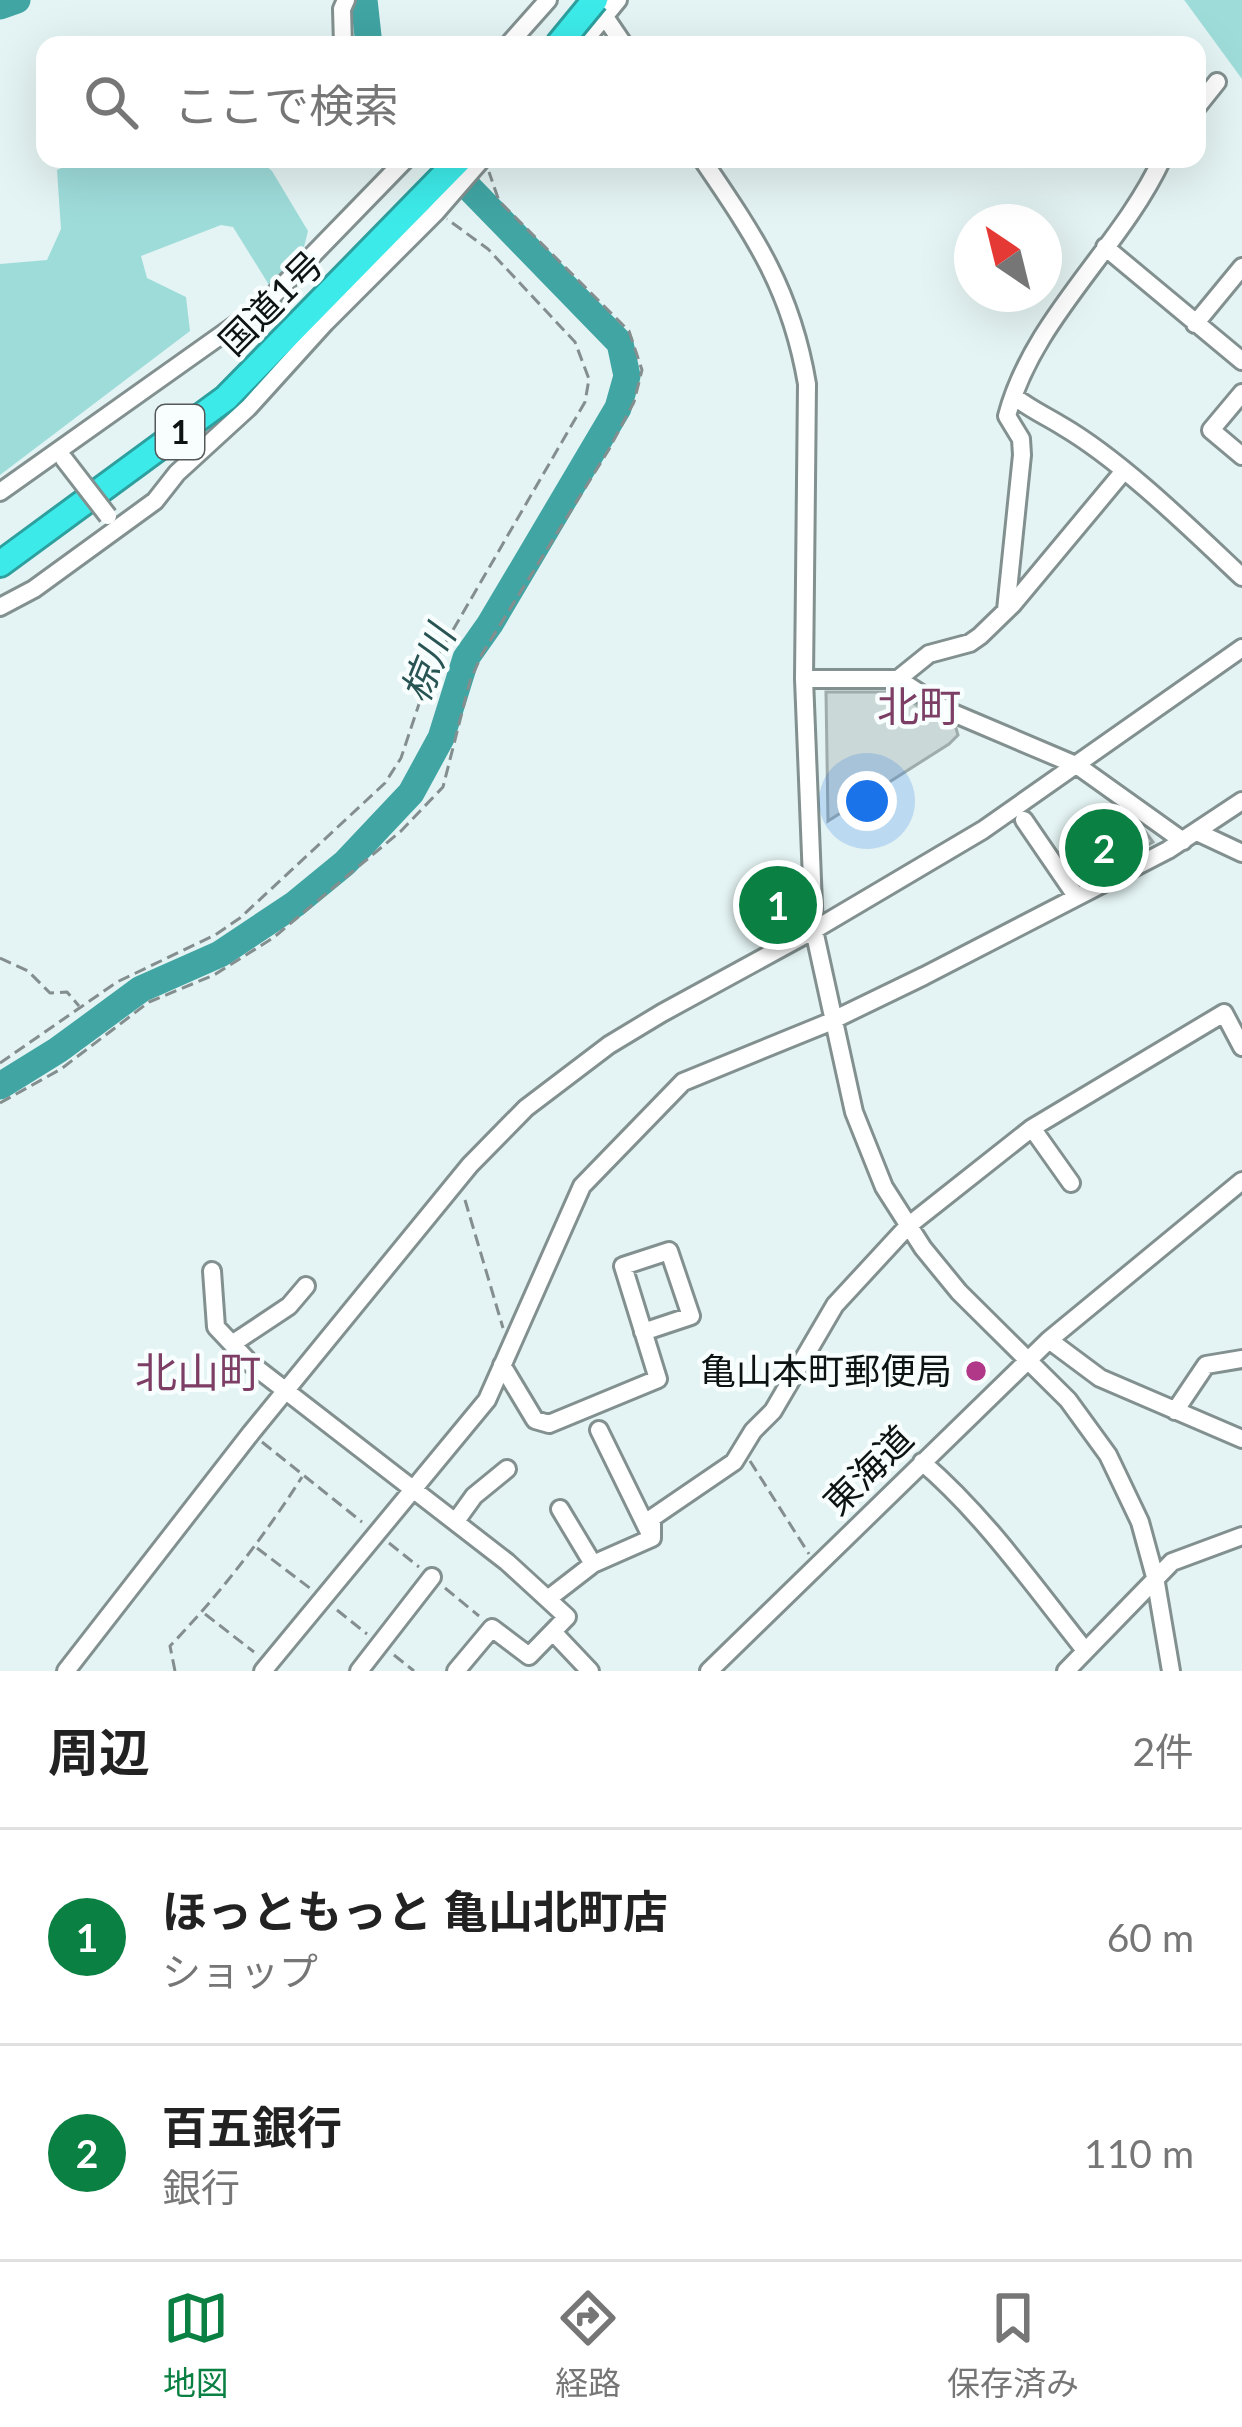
<!DOCTYPE html>
<html lang="ja">
<meta charset="utf-8">
<style>
body{margin:0;font-family:Lato,"Noto Sans JP",sans-serif;background:#f6f6f6;color:#222}
.compass{position:absolute;left:954px;top:204px;width:108px;height:108px;border-radius:50%;background:#fff;box-shadow:0 12px 48px #0002;rotate:325deg}
.you{position:absolute;left:867px;top:801px;width:42px;height:42px;margin:-30px;border:9px solid #fff;border-radius:50%;background:#1a73e8;box-shadow:0 0 0 18px #1a73e833}
.badge{display:grid;place-items:center;width:78px;height:78px;border-radius:50%;background:#0b8043;color:#fff;font-size:39px;font-weight:700}
.pin{position:absolute;translate:-50% -50%;border:6px solid #fff;box-shadow:0 3px 12px #0006}
.list{margin:0;padding:0;list-style:none}
h2{display:flex;justify-content:space-between;align-items:center;height:156px;margin:0;padding:0 48px;font-size:51px}
h2 small{font-size:39px;font-weight:400;color:#767676}
.list li{display:grid;grid-template-columns:78px 1fr auto;gap:36px;align-items:center;box-sizing:border-box;height:216px;padding:0 48px;border-top:3px solid #e0e0e0}
.list b{display:block;font-size:45px;white-space:nowrap}
.list p{margin:0;font-size:39px;white-space:nowrap;color:#767676}
.list em{font-size:39px;font-style:normal;color:#767676}
.icon{flex:none;width:66px;height:66px;fill:none;stroke:currentColor;stroke-width:2;stroke-linecap:round;stroke-linejoin:round}
.map{position:relative;flex:none;width:1242px;height:1671px;overflow:hidden}
.search{position:absolute;background:#fff;box-shadow:0 12px 48px #0002;left:36px;right:36px;top:36px;height:132px;display:flex;align-items:center;gap:30px;box-sizing:border-box;padding:0 42px;border-radius:24px;color:#767676;font-size:45px}
.sheet{height:588px;background:#fff}
nav{display:flex;justify-content:space-around;align-items:center;box-sizing:border-box;height:168px;border-top:3px solid #e0e0e0;background:#fff;font-size:33px;color:#767676}
nav a{display:grid;justify-items:center;gap:6px}
nav .on{color:#0b8043}
.map>svg:first-child{display:block}
.green{fill:#9edcda}
.lines{fill:none;stroke-linecap:round;stroke-linejoin:round}
.river{stroke:#40a5a3;stroke-width:27}
.building{fill:#cad8d8;stroke:#9eacab;stroke-width:3}
.minor-casing{stroke:#82908f;stroke-width:22}
.highway-casing{stroke:#2c9f9e;stroke-width:30}
.path{stroke:#848e8e;stroke-width:3;stroke-dasharray:12 6;stroke-linecap:butt}
.minor{stroke:#fff;stroke-width:16}
.highway{stroke:#3cebe9;stroke-width:24}
.minor-bridge-casing{stroke:#82908f;stroke-width:22;stroke-linecap:butt}
.highway-bridge-casing{stroke:#2c9f9e;stroke-width:30;stroke-linecap:butt}
.minor-bridge{stroke:#fff;stroke-width:16}
.highway-bridge{stroke:#3cebe9;stroke-width:24}
.poi-dot{fill:#b13789;stroke:#f8fefe;stroke-width:4.5}
.labels{text-anchor:middle;stroke-width:9;stroke-linejoin:round;paint-order:stroke}
.shield{fill:#f8fefe;stroke:#545959;stroke-width:3}
.shield-label{font-size:33px;font-weight:bold;fill:#0d1212}
.street-label{font-size:36px;fill:#0d1212;stroke:#f8fefe}
.poi-label{font-size:36px;fill:#0d1212;stroke:#f8fefe;text-anchor:end}
.water-label{font-size:39px;font-style:italic;fill:#285453;stroke:#f8fefe}
.quarter-label{font-size:42px;fill:#7d3e65;stroke:#f8fefe}
</style>
<div class="map">
<svg width="1242" height="1671" viewBox="0 0 1242 1671">
<rect width="100%" height="100%" fill="#e4f3f3"/>
<path class="green" d="M1184,0H1242V79L1185,1Z
M81,159H258L272,171L308,231L300,263L269,285L233,227L221,225L141,256L147,278L186,297L190,331L0,475V264L47,260L61,229L57,170Z"/>
<g class="lines">
<path class="river" d="M364,0L369,45
M0,6L17,0
M0,1086L58,1050L141,989L220,954L295,904L345,863L411,793L441,738L466,658L490,624L618,408L627,376L620,343L441,159"/>
</g>
<path class="building" d="M826,692H894L956,728L958,735L949,744L828,821Z
M1112,818L1115,827L1127,818L1137,832L1144,830L1153,842L1081,881L1061,851Z"/>
<g class="lines">
<g class="minor-casing">
<path id="minor" d="M601,11L624,45
M343,45L342,9L346,0
M508,45L548,0
M581,45L618,0
M1197,107L1217,82
M702,159C755,237 791,289 807,384L804,679L814,930L854,1112L884,1187L923,1248L959,1292L1068,1400L1108,1455L1140,1522L1155,1577L1171,1671
M1105,247L1242,361
M1195,324L1242,267
M1242,393L1211,430L1242,456
M1015,397C1030,409 1046,416 1062,426C1122,461 1191,529 1242,577
M0,492L265,304L406,159
M0,607L34,589L155,501L177,473L248,408L325,323L436,212L482,159
M1006,610L1022,455L1021,439L1007,416C1033,318 1120,249 1162,159
M804,679H898L946,710L1078,766L1183,841
M898,679L929,654L970,643L980,636L1013,604L1123,472
M1024,820L1076,896
M1197,832L1242,853
M1032,1128L1071,1183
M212,1271L216,1327L250,1363L507,1562L567,1617L529,1656L492,1628L456,1671
M1049,1340L1100,1378L1242,1439
M232,1344L289,1306L306,1286
M502,1365L535,1420L549,1424L658,1379L623,1266L669,1251L691,1316L643,1332
M1175,1411L1206,1365L1242,1359
M599,1430L649,1532
M922,1462C984,1515 1033,1585 1084,1649
M456,1521L474,1496L507,1469
M593,1564L652,1538V1518L734,1462L753,1431L773,1411L835,1305L908,1226L1032,1128L1224,1013L1242,1047
M549,1598L593,1564L560,1509
M554,1633L590,1671
M66,1671L251,1433L470,1165L526,1108L609,1045L662,1013L814,930L983,830L1242,648
M263,1671L487,1400L582,1186L683,1082L825,1024L924,976L1168,850L1242,801
M359,1671L432,1577
M709,1671L1049,1340L1242,1181
M1066,1671L1172,1562L1242,1536"/>
</g>
<g class="highway-casing">
<path id="highway" d="M0,564L226,398L460,159"/>
</g>
<path class="path" d="M0,958L28,971L50,993L67,992L79,1006
M0,1063L117,982L215,935L240,918L385,783L401,758L431,668L585,402L589,379L575,342L488,249L447,219
M0,1103L61,1069L149,1002L214,975L273,938L401,831L443,787L470,681L482,654L608,451L634,402L642,370L629,331L499,201L489,172
M465,1200L503,1328
M262,1442L362,1522
M750,1461L809,1554
M389,1543L419,1567
M257,1548L311,1589
M445,1588L479,1616
M337,1610L367,1634
M205,1614L254,1652
M394,1655L414,1671
M175,1671L170,1646C220,1594 263,1538 302,1477"/>
<use href="#minor" class="minor"/>
<use href="#highway" class="highway"/>
<g class="minor-bridge-casing">
<path id="minor-bridge" d="M64,459L108,516"/>
</g>
<g class="highway-bridge-casing">
<path id="highway-bridge" d="M558,45L595,0"/>
</g>
<use href="#minor-bridge" class="minor-bridge"/>
<use href="#highway-bridge" class="highway-bridge"/>
</g>
<circle class="poi-dot" cx="976" cy="1371" r="12"/>
<g class="labels">
<rect class="shield" x="156" y="405" width="48" height="54" rx="9"/>
<g class="shield-label">
<text x="180" y="444">1</text>
</g>
<g class="street-label">
<text transform="translate(271 303) rotate(-45)" y="13">国道1号</text>
<text transform="translate(868 1470) rotate(-45)" y="13">東海道</text>
</g>
<g class="poi-label">
<text x="952" y="1384">亀山本町郵便局</text>
</g>
<g class="water-label">
<text transform="translate(428 664) rotate(-68)" y="14">椋川</text>
</g>
<g class="quarter-label">
<text x="919" y="722">北町</text>
<text x="198" y="1388">北山町</text>
</g>
</g>
</svg>
<svg class="compass" viewBox="-18 -18 36 36"><path d="M0-13l5 13h-10z" fill="#e53935"/><path d="M0 13l5-13h-10z" fill="#767676"/></svg>
<div class="you"></div>
<div class="pin badge" style="left:778px;top:905px">1</div>
<div class="pin badge" style="left:1104px;top:848px">2</div>
<div class="search"><svg class="icon" aria-label="search" viewBox="0 0 24 24"><circle cx="10" cy="10" r="6"/><path d="M15 15l6 6"/></svg>ここで検索</div>
</div>
<section class="sheet">
<h2>周辺<small>2件</small></h2>
<ul class="list">
<li><span class="badge">1</span><div><b>ほっともっと 亀山北町店</b><p>ショップ</p></div><em>60 m</em></li>
<li><span class="badge">2</span><div><b>百五銀行</b><p>銀行</p></div><em>110 m</em></li>
</ul>
</section>
<nav>
<a class="on"><svg class="icon" aria-label="map" viewBox="0 0 24 24"><path d="M3 6l6-2 6 2 6-2v14l-6 2-6-2-6 2zM9 4v14M15 6v14"/></svg>地図</a>
<a><svg class="icon" aria-label="directions" viewBox="0 0 24 24"><path d="M12 3l9 9-9 9-9-9zM9 14v-3h6M13 9l2 2-2 2"/></svg>経路</a>
<a><svg class="icon" aria-label="saved" viewBox="0 0 24 24"><path d="M7 4h10v16l-5-4-5 4z"/></svg>保存済み</a>
</nav>
